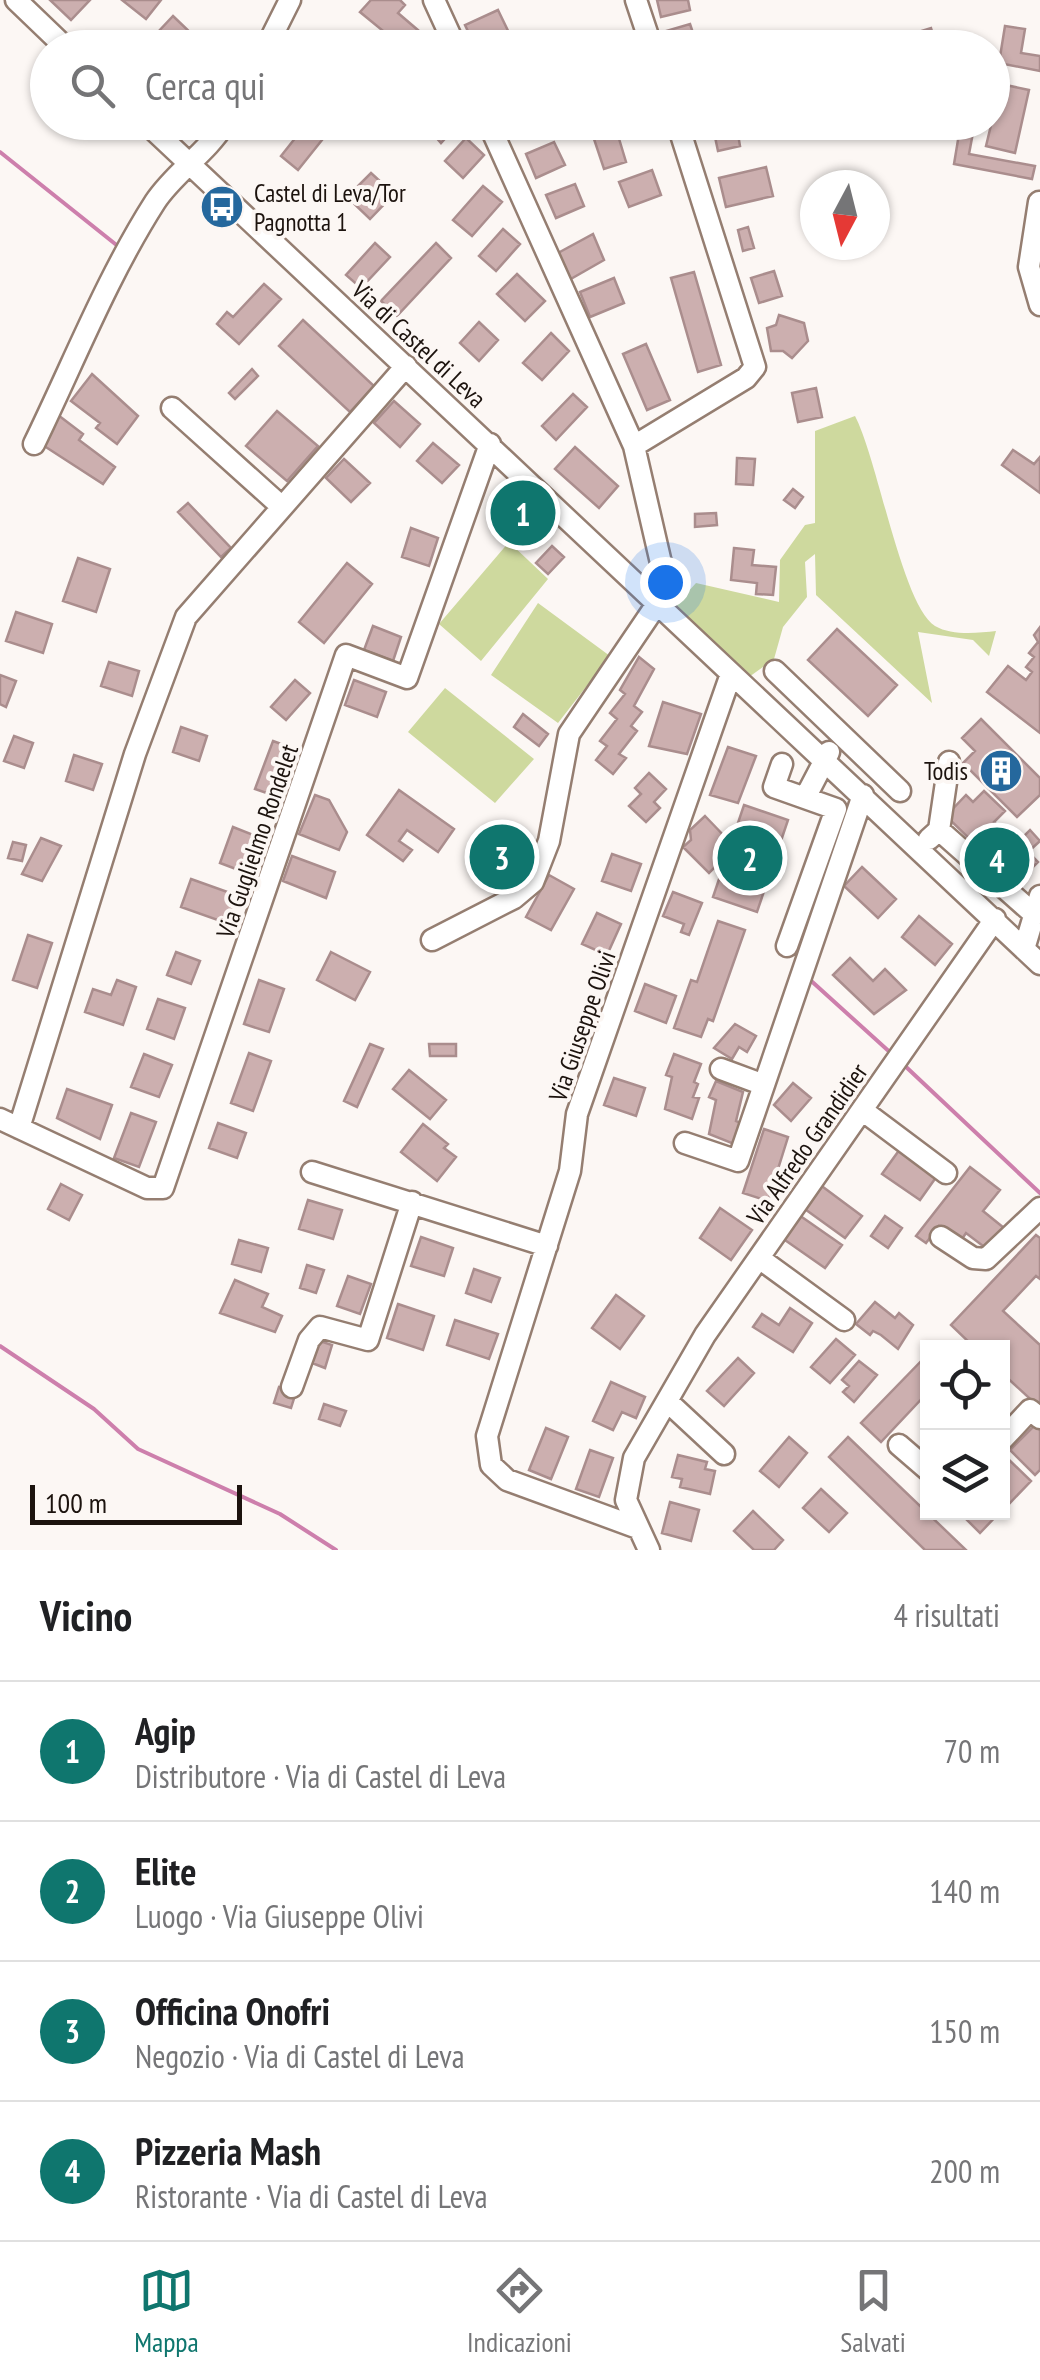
<!DOCTYPE html>
<html lang="it">
<meta charset="utf-8">
<style>
body{margin:0;font-family:"PT Sans Narrow",sans-serif;background:#f2f2f2;color:#202124}
.controls{position:absolute;right:30px;bottom:30px;display:grid;overflow:hidden;border-radius:0px;box-shadow:0 2px 8px #0004}
.controls button{width:90px;height:90px;display:grid;place-items:center;padding:0;border:0;border-bottom:2px solid #e0e0e0;background:#fff;color:#202124;font:50px sans-serif}
.compass{position:absolute;left:800px;top:170px;width:90px;height:90px;border-radius:50%;background:#fff;box-shadow:0 2px 8px #0004;rotate:187deg}
.scale{position:absolute;left:30px;bottom:25px;width:212px;box-sizing:border-box;padding-left:10px;border:5px solid #1c130e;border-top:0;font-size:28px;line-height:35px;white-space:nowrap;color:#1c130e;-webkit-text-stroke:8px #fcf7f4;paint-order:stroke}
.you{position:absolute;left:665px;top:582px;width:35px;height:35px;margin:-25px;border:8px solid #fff;border-radius:50%;background:#1a73e8;box-shadow:0 0 0 15px #1a73e833}
.badge{display:grid;place-items:center;width:65px;height:65px;border-radius:50%;background:#0f766e;color:#fff;font-size:32px;font-weight:700}
.pin{position:absolute;translate:-50% -50%;border:5px solid #fff;box-shadow:0 2px 10px #0006}
.list{margin:0;padding:0;list-style:none}
h2{display:flex;justify-content:space-between;align-items:center;height:130px;margin:0;padding:0 40px;font-size:42px}
h2 small{font-size:32px;font-weight:400;color:#757577}
.list li{display:grid;grid-template-columns:65px 1fr auto;gap:30px;align-items:center;box-sizing:border-box;height:140px;padding:0 40px;border-top:2px solid #e0e0e0}
.list b{display:block;font-size:38px;white-space:nowrap}
.list p{margin:0;font-size:32px;white-space:nowrap;color:#757577}
.list em{font-size:32px;font-style:normal;color:#757577}
.icon{flex:none;width:55px;height:55px;fill:none;stroke:currentColor;stroke-width:2;stroke-linecap:round;stroke-linejoin:round}
.map{position:relative;flex:none;width:1040px;height:1550px;overflow:hidden}
.search{position:absolute;background:#fff;box-shadow:0 2px 8px #0004;left:30px;right:30px;top:30px;height:110px;display:flex;align-items:center;gap:25px;box-sizing:border-box;padding:0 35px;border-radius:55px;color:#757577;font-size:38px}
.sheet{height:690px;background:#fff}
nav{display:flex;justify-content:space-around;align-items:center;box-sizing:border-box;height:140px;border-top:2px solid #e0e0e0;background:#fff;font-size:28px;color:#757577}
nav a{display:grid;justify-items:center;gap:5px}
nav .on{color:#0f766e}
.map>svg:first-child{display:block}
.green{fill:#ced99e}
.lines{fill:none;stroke-linecap:round;stroke-linejoin:round}
.stream{stroke:#cd7fac;stroke-width:4}
.building{fill:#ccafaf;stroke:#aa8d8d;stroke-width:2.5}
.minor-casing{stroke:#957e71;stroke-width:25}
.minor{stroke:#fff;stroke-width:20}
.labels{text-anchor:middle;stroke-width:8;stroke-linejoin:round;paint-order:stroke}
.poi-label{font-size:25px;fill:#1c130e;stroke:#fcf7f4;text-anchor:start}
.street-label{font-size:25px;fill:#1c130e;stroke:#fcf7f4}
</style>
<div class="map">
<svg width="1040" height="1550" viewBox="0 0 1040 1550">
<rect width="100%" height="100%" fill="#fcf7f4"/>
<path class="green" d="M855,416C878,460 902,605 935,626C952,636 978,633 996,631L989,656L973,640L918,632L932,703L816,595L815,554L805,562L807,597L783,627L774,659L749,677L675,606L696,583L779,602L780,560L805,525L815,523V431Z
M509,542L548,579L481,661L439,624Z
M538,603L610,656L558,723L491,675Z
M445,688L534,759L495,803L408,732Z"/>
<g class="lines">
<path class="stream" d="M0,152L119,247
M808,978L893,1055
M904,1065L1040,1193
M0,1346L94,1409L138,1449L280,1514L336,1550"/>
</g>
<path class="building" d="M50,0H90L71,20Z
M122,0H161L146,19Z
M371,0H400L405,5L398,13L419,31L405,48H390L376,36L382,30L360,12Z
M657,0H688L690,10L661,17Z
M498,10L511,37L488,48H476L465,25Z
M173,16L195,37L185,48H143Z
M690,24L698,48H672L666,31Z
M1005,26L1025,29L1021,53L1040,56V71L999,63Z
M931,28L937,48H895L892,40Z
M337,34L352,48H325Z
M587,35L592,48H565L564,44Z
M1001,84L1029,90L1015,153L986,146Z
M236,122H263L252,136Z
M308,122L326,135L298,170L281,156Z
M423,122H460L441,143Z
M514,122H551L520,135Z
M736,122L740,146L718,151L712,123Z
M961,122H975L969,154L1035,166L1032,179L954,164Z
M617,132L626,162L604,169L594,139Z
M466,138L484,155L463,178L445,161Z
M554,142L565,165L536,178L526,154Z
M766,167L773,196L726,207L719,178Z
M652,170L661,195L629,207L619,182Z
M371,173L394,194L370,219L347,197Z
M575,184L584,206L556,218L546,195Z
M483,186L502,202L472,236L453,220Z
M748,227L754,248L743,251L738,230Z
M503,229L520,244L496,271L479,256Z
M593,234L604,260L569,280L558,253Z
M375,243L390,257L361,288L346,275Z
M436,243L451,258L397,316L381,301Z
M774,271L782,296L759,303L751,278Z
M694,272L721,365L698,372L671,278Z
M517,274L545,301L525,321L497,294Z
M614,278L624,303L590,317L580,292Z
M264,284L281,299L239,344L217,324L227,312L233,317Z
M779,315L804,323L808,341L792,358L783,351H771L767,328L776,325Z
M303,320L374,386L350,412L279,346Z
M479,322L498,340L479,361L460,343Z
M551,333L569,351L542,380L523,363Z
M646,344L670,400L647,410L623,354Z
M252,369L258,376L235,399L229,393Z
M92,374L138,416L117,444L96,428L100,423L71,401Z
M816,388L822,417L798,422L792,393Z
M573,394L587,407L556,440L542,426Z
M394,401L420,424L400,447L374,423Z
M277,411L318,446L287,481L246,446Z
M58,415L83,434L79,440L115,467L103,484L38,442Z
M433,443L459,465L442,483L417,461Z
M575,447L618,486L599,508L555,469Z
M1013,450L1034,464L1040,457V493L1002,465Z
M737,458L755,459L753,485L736,484Z
M344,459L370,483L351,502L326,478Z
M793,489L803,497L795,508L784,500Z
M528,495L541,508L518,531L505,518Z
M188,503L231,548L221,557L178,512Z
M716,513L717,525L695,527V514Z
M411,528L438,538L429,566L402,557Z
M552,546L564,557L548,574L536,563Z
M734,548L754,550L752,565L776,567L773,595L756,594L757,583L731,580Z
M78,558L110,569L96,612L63,601Z
M347,563L372,584L324,643L299,622Z
M16,612L52,624L43,653L6,641Z
M373,626L401,637L393,661L364,650Z
M1040,627V733L987,692L1008,666L1026,680L1032,672L1026,667L1034,657L1029,653L1038,642L1034,635Z
M837,629L897,685L868,716L808,660Z
M639,657L654,669L634,706L642,712L631,726L637,731L619,754L626,758L613,774L596,760L607,746L600,741L617,719L610,713L625,694L620,690Z
M109,662L139,671L132,696L101,686Z
M0,675L16,681L6,707L0,704Z
M295,680L310,693L286,720L271,707Z
M354,680L386,692L377,717L345,705Z
M663,702L701,714L687,754L649,746Z
M523,714L548,734L539,746L514,727Z
M981,719L1040,778V795L1017,817L963,763L975,751L962,738Z
M181,727L207,736L199,761L173,752Z
M14,736L33,743L24,768L4,761Z
M273,741L295,749L278,797L255,789Z
M728,747L756,756L738,803L710,795Z
M74,755L102,764L93,790L66,781Z
M649,773L666,789L654,802L660,808L646,822L629,806L641,794L635,788Z
M399,790L454,829L438,852L407,830L399,841L412,850L403,861L367,835Z
M984,791L1005,811L994,822L1016,844L1030,830L1040,841L1028,852L1038,862L1016,884L946,816L966,795L973,802Z
M315,795L329,800L347,832L339,850L299,834Z
M744,805L788,820L757,912L713,897Z
M705,816L729,841L719,855L723,859L709,873L683,847L691,840L690,830Z
M233,827L256,836L244,872L220,863Z
M41,838L61,846L42,881L22,874Z
M13,842L26,845L22,861L8,858Z
M496,845L527,870L508,894L477,869Z
M612,854L641,864L631,891L602,881Z
M292,856L335,872L326,898L283,881Z
M862,867L896,899L878,918L844,886Z
M549,875L574,889L551,930L526,917Z
M191,879L236,895L226,923L181,907Z
M673,892L702,903L689,935L681,932L684,924L663,916Z
M597,913L621,924L607,955L582,944Z
M919,916L952,944L935,965L902,937Z
M718,921L745,930L713,1021L708,1019L701,1037L674,1028L691,980L697,982Z
M28,935L52,943L37,988L13,980Z
M176,952L200,961L191,984L167,975Z
M331,952L370,972L355,1000L317,980Z
M850,958L873,981L885,969L906,990L874,1014L833,975Z
M117,980L136,987L123,1025L85,1012L93,989L111,995Z
M259,980L284,989L269,1032L244,1024Z
M645,984L676,996L666,1023L635,1011Z
M158,999L185,1008L174,1039L147,1029Z
M735,1024L756,1036L747,1052L739,1047L732,1059L714,1048Z
M370,1044L383,1049L357,1107L344,1101Z
M429,1044H456V1056H430Z
M249,1053L271,1061L253,1111L231,1103Z
M144,1054L172,1065L159,1097L131,1087Z
M674,1054L701,1064L694,1082L698,1084L693,1097L699,1098L692,1119L665,1109L672,1077L666,1075Z
M409,1070L446,1100L430,1119L393,1089Z
M614,1078L645,1088L636,1116L604,1105Z
M716,1081L743,1092L736,1121L743,1124L734,1144L709,1134L716,1100L709,1097Z
M793,1083L811,1098L791,1121L774,1105Z
M67,1089L112,1105L100,1139L57,1118Z
M131,1113L156,1122L139,1167L114,1158Z
M218,1123L246,1133L237,1158L209,1148Z
M423,1124L448,1144L444,1148L456,1157L437,1181L401,1152Z
M764,1129L788,1137L768,1201L743,1193Z
M900,1149L937,1176L920,1200L882,1174Z
M970,1167L1000,1190L983,1211L1004,1228L987,1249L966,1233L960,1242L939,1226L926,1243L916,1236Z
M61,1184L82,1195L69,1220L48,1209Z
M819,1184L862,1216L845,1238L802,1207Z
M308,1200L342,1210L333,1239L299,1229Z
M720,1208L752,1230L731,1260L700,1238Z
M799,1215L842,1245L825,1268L782,1238Z
M885,1216L902,1228L888,1248L871,1236Z
M1036,1235L1040,1238V1279L1036,1276L1003,1311L1040,1345V1408L1002,1373V1348H975L951,1325Z
M421,1237L453,1248L444,1276L411,1266Z
M239,1240L268,1248L261,1272L232,1264Z
M307,1265L324,1270L316,1293L300,1288Z
M474,1269L500,1278L491,1302L466,1293Z
M348,1276L371,1284L360,1314L337,1306Z
M235,1280L268,1294L262,1307L282,1316L275,1332L220,1313Z
M616,1295L644,1316L620,1349L592,1328Z
M875,1302L895,1318L899,1313L913,1325L898,1349L881,1335L873,1331L870,1335L856,1324Z
M398,1304L434,1316L423,1350L387,1338Z
M790,1308L812,1323L793,1352L753,1327L762,1314L779,1325Z
M455,1320L498,1334L489,1359L447,1345Z
M836,1339L855,1355L830,1383L811,1367Z
M320,1341L332,1345L325,1368L312,1363Z
M928,1354V1392L881,1442L861,1423Z
M738,1358L754,1373L724,1406L707,1391Z
M859,1361L877,1375L854,1402L843,1392L849,1386L842,1380Z
M611,1382L645,1397L636,1418L622,1412L613,1430L593,1421Z
M279,1387L296,1392L291,1408L274,1403Z
M324,1404L346,1411L340,1426L319,1419Z
M1035,1425L1040,1430V1470L1035,1475L1010,1450Z
M546,1428L568,1437L551,1479L529,1470Z
M789,1437L807,1453L779,1487L760,1471Z
M848,1437L966,1550H925L829,1457Z
M590,1450L613,1458L599,1497L576,1489Z
M678,1455L707,1462L705,1469L715,1471L710,1494L680,1487L682,1479L672,1477Z
M1005,1456L1031,1481L1008,1505L1002,1500Z
M821,1489L847,1513L829,1532L803,1508Z
M670,1502L699,1510L691,1541L662,1533Z
M753,1511L783,1540L774,1550H754L734,1531Z
M959,1512H1000L980,1533Z"/>
<g class="lines">
<g class="minor-casing">
<path id="minor" d="M16,0L66,48
M434,0L456,48
M636,0L652,48
M266,48L290,0
M145,122L1040,964
M488,122L634,446
M1039,202L1029,267L1040,305
M172,408L282,507
M34,444C73,364 107,277 155,202C175,172 206,154 226,122
M775,671L900,791
M782,764L774,787L836,809L787,946
M805,798L829,752
M939,830L1035,915
M929,839L939,830L949,762
M432,940L514,898L533,882L549,841L569,734L661,598L664,576L634,446L746,378L755,367L677,122
M1024,949L1040,896
M721,1069L764,1085
M862,1110L946,1173
M0,1119L147,1188H163L346,655L407,678L490,444
M19,1128L135,754L186,617L406,366
M685,1143L738,1161L863,795
M312,1172L547,1246
M941,1237L973,1258L986,1259L1040,1208
M759,1258L844,1320
M292,1387L309,1340L320,1327L368,1340L412,1202
M667,1401L724,1454
M1002,1440L1030,1410L1040,1418
M899,1445L928,1470
M638,1528L507,1480L491,1465L487,1436L570,1171L577,1114L731,674
M649,1550L626,1500L634,1458L705,1335L995,919"/>
</g>
<use href="#minor" class="minor"/>
</g>
<defs>
<g id="bus-disc" transform="scale(2.25)"><circle r="9.5" fill="#25689d" stroke="#fcf7f4"/><path d="M-5-6H5V4H4V6H2V4H-2V6H-4V4H-5ZM-3.5-4V0h7V-4ZM-3.5 1.2v1.5H-2V1.2ZM2 1.2v1.5H3.5V1.2Z" fill="#fff"/></g>
<g id="building-disc" transform="scale(2.25)"><circle r="9.5" fill="#25689d" stroke="#fcf7f4"/><path d="M-4-6H4V6H1V3H-1V6H-4ZM-2.5-4.3h1.7v1.8h-1.7ZM.8-4.3h1.7v1.8H.8ZM-2.5-1h1.7V.8h-1.7ZM.8-1h1.7V.8H.8Z" fill="#fff"/></g>
</defs>
<g fill-rule="evenodd">
<use href="#bus-disc" x="222" y="207"/>
<use href="#building-disc" x="1001" y="771"/>
</g>
<g class="labels">
<g class="poi-label">
<text x="254" y="202">Castel di Leva/Tor<tspan x="254" dy="29">Pagnotta 1</tspan></text>
<text x="968" y="780" text-anchor="end">Todis</text>
</g>
<g class="street-label">
<text transform="translate(419 344) rotate(43)" y="9">Via di Castel di Leva</text>
<text transform="translate(257 841) rotate(-71)" y="9">Via Guglielmo Rondelet</text>
<text transform="translate(582 1026) rotate(-71)" y="9">Via Giuseppe Olivi</text>
<text transform="translate(807 1144) rotate(-55)" y="9">Via Alfredo Grandidier</text>
</g>
</g>
</svg>
<div class="controls">
<button><svg class="icon" aria-label="locate" viewBox="0 0 24 24"><circle cx="12" cy="12" r="6"/><path d="M12 2v4M12 18v4M2 12h4M18 12h4"/></svg></button>
<button><svg class="icon" aria-label="layers" viewBox="0 0 24 24"><path d="M12 4l9 5-9 5-9-5zM3 14l9 5 9-5"/></svg></button>
</div>
<svg class="compass" viewBox="-18 -18 36 36"><path d="M0-13l5 13h-10z" fill="#e53935"/><path d="M0 13l5-13h-10z" fill="#757577"/></svg>
<div class="scale">100 m</div>
<div class="you"></div>
<div class="pin badge" style="left:523px;top:513px">1</div>
<div class="pin badge" style="left:750px;top:858px">2</div>
<div class="pin badge" style="left:502px;top:857px">3</div>
<div class="pin badge" style="left:997px;top:860px">4</div>
<div class="search"><svg class="icon" aria-label="search" viewBox="0 0 24 24"><circle cx="10" cy="10" r="6"/><path d="M15 15l6 6"/></svg>Cerca qui</div>
</div>
<section class="sheet">
<h2>Vicino<small>4 risultati</small></h2>
<ul class="list">
<li><span class="badge">1</span><div><b>Agip</b><p>Distributore · Via di Castel di Leva</p></div><em>70 m</em></li>
<li><span class="badge">2</span><div><b>Elite</b><p>Luogo · Via Giuseppe Olivi</p></div><em>140 m</em></li>
<li><span class="badge">3</span><div><b>Officina Onofri</b><p>Negozio · Via di Castel di Leva</p></div><em>150 m</em></li>
<li><span class="badge">4</span><div><b>Pizzeria Mash</b><p>Ristorante · Via di Castel di Leva</p></div><em>200 m</em></li>
</ul>
</section>
<nav>
<a class="on"><svg class="icon" aria-label="map" viewBox="0 0 24 24"><path d="M3 6l6-2 6 2 6-2v14l-6 2-6-2-6 2zM9 4v14M15 6v14"/></svg>Mappa</a>
<a><svg class="icon" aria-label="directions" viewBox="0 0 24 24"><path d="M12 3l9 9-9 9-9-9zM9 14v-3h6M13 9l2 2-2 2"/></svg>Indicazioni</a>
<a><svg class="icon" aria-label="saved" viewBox="0 0 24 24"><path d="M7 4h10v16l-5-4-5 4z"/></svg>Salvati</a>
</nav>
